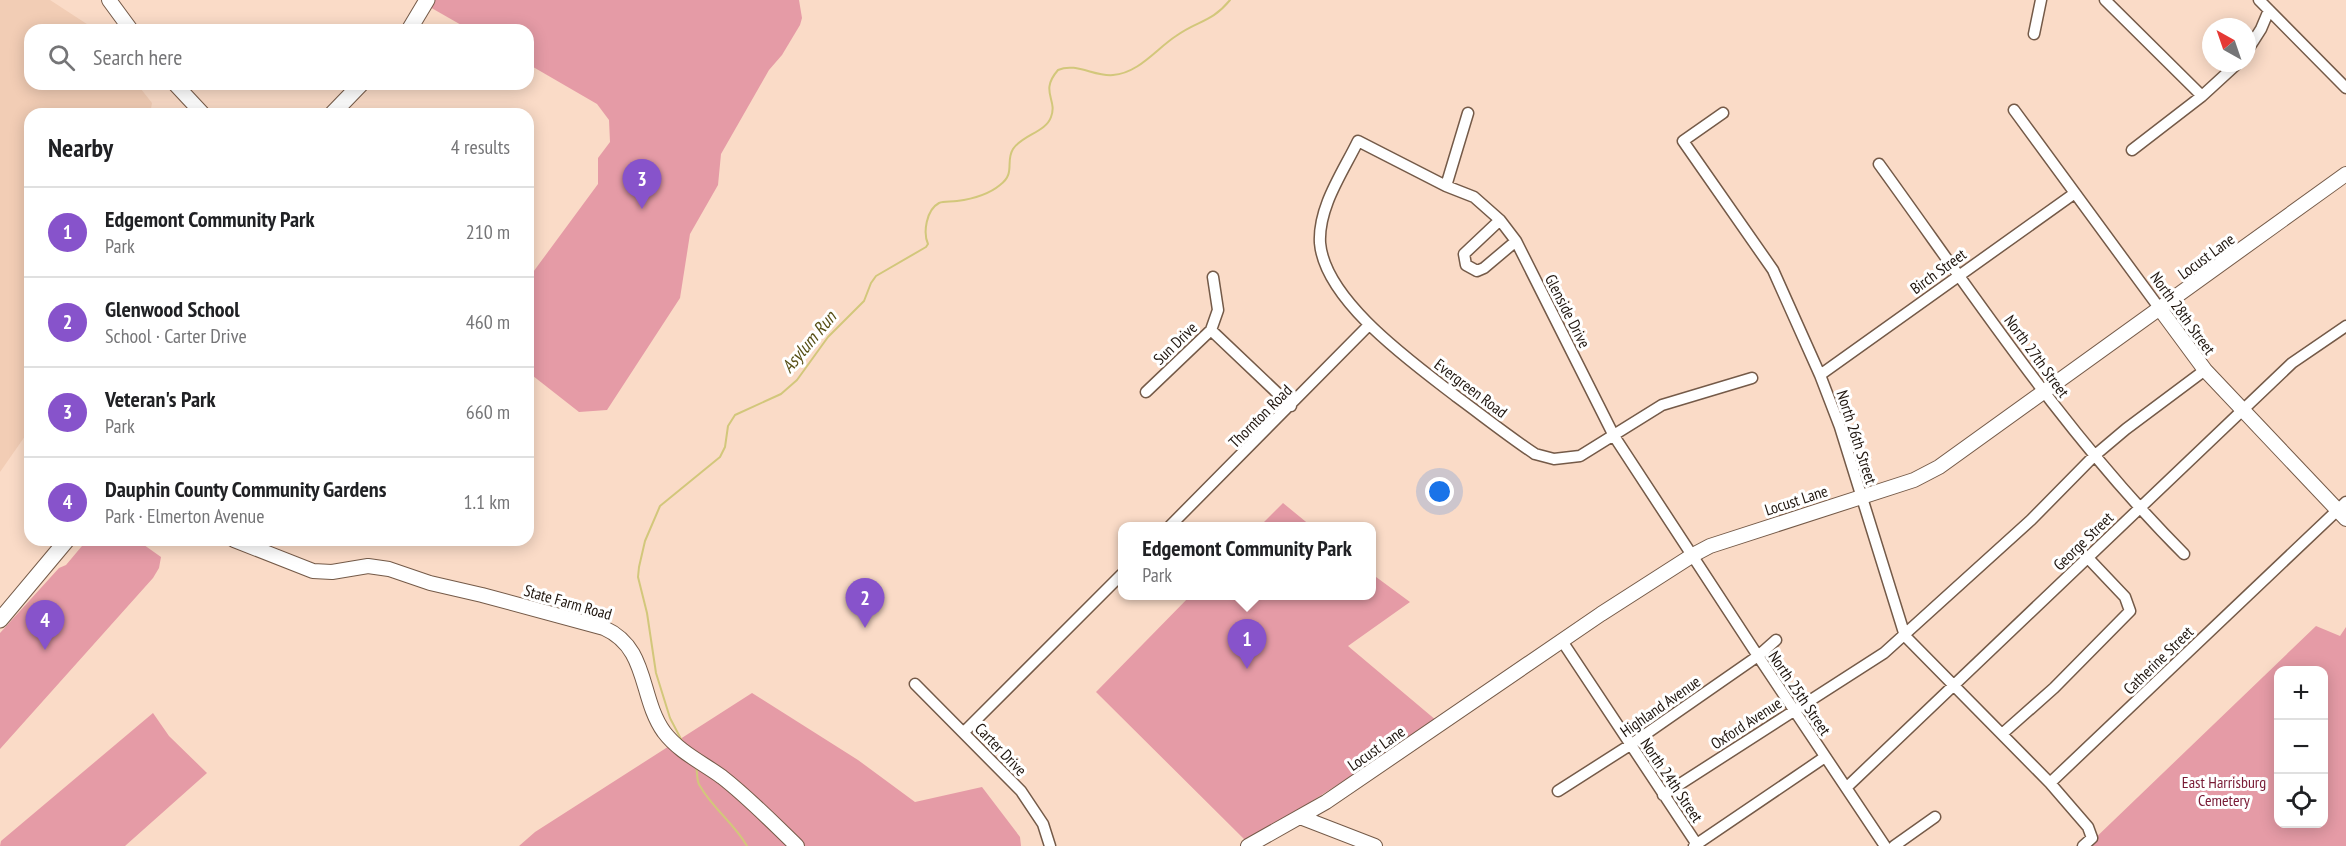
<!DOCTYPE html>
<meta charset="utf-8">
<style>
body{margin:0;font-family:"PT Sans Narrow",sans-serif;background:#f2f2f2;color:#202124}
.controls{position:absolute;right:18px;bottom:18px;display:grid;overflow:hidden;border-radius:12px;box-shadow:0 3px 15px #0003}
.controls button{width:54px;height:54px;display:grid;place-items:center;padding:0;border:0;border-bottom:2px solid #e0e0e0;background:#fff;color:#202124;font:30px sans-serif}
.compass{position:absolute;left:2202px;top:18px;width:54px;height:54px;border-radius:50%;background:#fff;box-shadow:0 3px 15px #0003;rotate:320deg}
.you{position:absolute;left:1440px;top:492px;width:21px;height:21px;margin:-15px;border:4px solid #fff;border-radius:50%;background:#1a73e8;box-shadow:0 0 0 9px #1a73e833}
.badge{display:grid;place-items:center;width:39px;height:39px;border-radius:50%;background:#8753cb;color:#fff;font-size:20px;font-weight:700}
.pin{position:absolute;translate:-50% -50px;filter:drop-shadow(0 2px 3px #0008)}
.pin::after{content:'';position:absolute;top:32px;width:21px;height:18px;background:inherit;clip-path:polygon(0 0,100% 0,50% 100%)}
.popup{position:absolute;left:1118px;top:522px;width:258px;height:78px;box-sizing:border-box;display:grid;place-content:center;border-radius:12px;background:#fff;filter:drop-shadow(0 2px 4px #0005);font-size:20px;white-space:nowrap;color:#757577}
.popup b{font-size:22px;color:#202124}
.popup::after{content:'';position:absolute;left:50%;top:100%;margin-left:-12px;border:12px solid transparent;border-top-color:#fff}
.list{margin:0;padding:0;list-style:none}
h2{display:flex;justify-content:space-between;align-items:center;height:78px;margin:0;padding:0 24px;font-size:26px}
h2 small{font-size:20px;font-weight:400;color:#757577}
.list li{display:grid;grid-template-columns:39px 1fr auto;gap:18px;align-items:center;box-sizing:border-box;height:90px;padding:0 24px;border-top:2px solid #e0e0e0}
.list b{display:block;font-size:22px;white-space:nowrap}
.list p{margin:0;font-size:20px;white-space:nowrap;color:#757577}
.list em{font-size:20px;font-style:normal;color:#757577}
.icon{flex:none;width:33px;height:33px;fill:none;stroke:currentColor;stroke-width:2;stroke-linecap:round;stroke-linejoin:round}
.map{position:relative;flex:none;width:2346px;height:846px;overflow:hidden}
.search{position:absolute;background:#fff;box-shadow:0 3px 15px #0003;left:24px;top:24px;width:510px;height:66px;display:flex;align-items:center;gap:15px;box-sizing:border-box;padding:0 21px;border-radius:18px;color:#757577;font-size:22px}
.panel{position:absolute;background:#fff;box-shadow:0 3px 15px #0003;left:24px;top:108px;width:510px;height:438px;border-radius:18px}
.map>svg:first-child{display:block}
.built{fill:#f2cdb5}
.green{fill:#e59ba6;fill-rule:evenodd}
.lines{fill:none;stroke-linecap:round;stroke-linejoin:round}
.stream{stroke:#d2c77b;stroke-width:2}
.minor-casing{stroke:#745a48;stroke-width:13}
.tertiary-casing{stroke:#745a48;stroke-width:16}
.secondary-casing{stroke:#745a48;stroke-width:17}
.minor{stroke:#fff;stroke-width:10}
.tertiary{stroke:#fff;stroke-width:14}
.secondary{stroke:#fff;stroke-width:15}
.labels{text-anchor:middle;stroke-width:6;stroke-linejoin:round;paint-order:stroke}
.street-label{font-size:16px;fill:#1f150e;stroke:#fff}
.park-label{font-size:16px;fill:#781b35;stroke:#fff}
.water-label{font-size:18px;font-style:italic;fill:#574f15;stroke:#fff}
</style>
<div class="map">
<svg width="2346" height="846" viewBox="0 0 2346 846">
<rect width="100%" height="100%" fill="#fadbc7"/>
<path class="built" d="M0,0H50L96,30H30V84H137L152,103L150,114H30V429L0,472Z"/>
<path class="green" d="M432,0H799L802,18L800,25L782,55L769,70L721,154L718,185L690,234L680,298L607,410L579,412L528,372V279L598,184V158L610,142L609,120L597,104L528,64V30H470L428,6Z
M1283,503L1311,526H1260Z
M87,540H137L161,557L159,568L153,578L0,749V633L59,568L66,565Z
M1372,574L1410,602L1348,646L1437,721L1309,803L1246,841L1096,692L1190,596H1372Z
M2316,626L2340,636L2346,627V846H2087ZM2278,670H2324V824H2278Z
M752,693L858,760L915,802L982,787L1020,837L1021,846H519L535,832Z
M153,713L169,736L207,773L125,846H0L1,841Z"/>
<g class="lines">
<path class="stream" d="M682,741L670,718L656,673L647,613L638,577L639,567L645,541L660,506L720,457L725,447L728,426L735,415L781,394L797,380L828,337L864,301L871,283L876,276L926,247L928,244C923,233 926,210 939,203C944,201 951,202 957,201C972,199 988,195 1000,185C1016,173 1005,162 1013,149C1022,135 1046,132 1051,117C1058,99 1039,92 1058,70C1076,62 1095,77 1113,75C1139,73 1156,49 1176,36C1198,20 1211,23 1230,0
M696,767C698,773 696,781 700,786C713,809 734,823 747,846"/>
<g class="minor-casing">
<path id="minor" d="M2105,0L2202,96
M2259,0L2346,88
M2034,34L2041,0
M2247,51L2261,29L2269,10
M2014,110L2160,309
M1723,113L1683,141L1773,270L1820,375L1840,427L1905,636L2050,783L2088,827L2092,838L2083,846
M2132,150L2202,96L2238,63
M1879,164C1976,298 2067,437 2184,554
M1446,186L1468,113
M1500,220L1464,254L1466,265L1477,271L1484,268L1516,241
M1211,330L1291,406
M1820,375L2075,193
M1752,378L1662,405L1580,456L1554,459L1535,454C1508,436 1483,416 1457,397C1413,363 1325,301 1320,243C1318,207 1343,172 1358,141L1446,186L1474,197L1500,220L1516,241L1614,436L1758,656L1885,846
M1146,392L1211,330L1218,310L1213,277
M1170,526L1369,325
M1562,641L1698,846
M915,684L1021,791L1043,824L1050,846
M964,732L1122,574
M2002,734L2054,688L2130,611L2125,597L2088,558
M2050,783L2346,502
M1847,787L2292,363L2346,326
M1558,791L1630,745L1758,656L1776,640
M1663,795L1884,653L2031,520L2094,456L2126,429L2205,370
M1694,846L1825,757
M1894,846L1935,817"/>
</g>
<g class="tertiary-casing">
<path id="tertiary" d="M109,0L131,30
M175,84L203,114
M2160,309L2205,370L2346,519
M234,540L313,571L332,572L368,566L389,569L430,583L482,595L604,628C649,648 639,697 664,732C679,752 703,763 722,777C749,798 773,823 797,846
M1300,817L1375,846
M1248,846L1326,802L1601,614L1693,555L1710,546L1914,480L1939,467L2346,174"/>
</g>
<g class="secondary-casing">
<path id="secondary" d="M409,30L427,0
M332,114L361,84
M0,620L67,540"/>
</g>
<use href="#minor" class="minor"/>
<use href="#tertiary" class="tertiary"/>
<use href="#secondary" class="secondary"/>
</g>
<g class="labels">
<g class="street-label">
<text transform="translate(2206 256) rotate(-36)" y="6">Locust Lane</text>
<text transform="translate(1938 271) rotate(-36)" y="6">Birch Street</text>
<text transform="translate(1568 311) rotate(63)" y="6">Glenside Drive</text>
<text transform="translate(2183 313) rotate(54)" y="6">North 28th Street</text>
<text transform="translate(1175 343) rotate(-44)" y="6">Sun Drive</text>
<text transform="translate(2037 356) rotate(54)" y="6">North 27th Street</text>
<text transform="translate(1471 388) rotate(37)" y="6">Evergreen Road</text>
<text transform="translate(1260 416) rotate(-45)" y="6">Thornton Road</text>
<text transform="translate(1857 437) rotate(72)" y="6">North 26th Street</text>
<text transform="translate(1796 500) rotate(-18)" y="6">Locust Lane</text>
<text transform="translate(2083 541) rotate(-44)" y="6">George Street</text>
<text transform="translate(568 602) rotate(16)" y="6">State Farm Road</text>
<text transform="translate(2158 660) rotate(-44)" y="6">Catherine Street</text>
<text transform="translate(1800 693) rotate(56)" y="6">North 25th Street</text>
<text transform="translate(1660 706) rotate(-35)" y="6">Highland Avenue</text>
<text transform="translate(1746 723) rotate(-33)" y="6">Oxford Avenue</text>
<text transform="translate(1376 748) rotate(-35)" y="6">Locust Lane</text>
<text transform="translate(1001 749) rotate(46)" y="6">Carter Drive</text>
<text transform="translate(1672 780) rotate(56)" y="6">North 24th Street</text>
</g>
<g class="park-label">
<text x="2224" y="788">East Harrisburg<tspan x="2224" dy="18">Cemetery</tspan></text>
</g>
<g class="water-label">
<text transform="translate(809 342) rotate(-50)" y="6">Asylum Run</text>
</g>
</g>
</svg>
<div class="controls">
<button>+</button>
<button>−</button>
<button><svg class="icon" aria-label="locate" viewBox="0 0 24 24"><circle cx="12" cy="12" r="6"/><path d="M12 2v4M12 18v4M2 12h4M18 12h4"/></svg></button>
</div>
<svg class="compass" viewBox="-18 -18 36 36"><path d="M0-13l5 13h-10z" fill="#e53935"/><path d="M0 13l5-13h-10z" fill="#757577"/></svg>
<div class="you"></div>
<div class="pin badge" style="left:1247px;top:669px">1</div>
<div class="popup"><b>Edgemont Community Park</b>Park</div>
<div class="pin badge" style="left:865px;top:628px">2</div>
<div class="pin badge" style="left:642px;top:209px">3</div>
<div class="pin badge" style="left:45px;top:650px">4</div>
<div class="search"><svg class="icon" aria-label="search" viewBox="0 0 24 24"><circle cx="10" cy="10" r="6"/><path d="M15 15l6 6"/></svg>Search here</div>
<section class="panel">
<h2>Nearby<small>4 results</small></h2>
<ul class="list">
<li><span class="badge">1</span><div><b>Edgemont Community Park</b><p>Park</p></div><em>210 m</em></li>
<li><span class="badge">2</span><div><b>Glenwood School</b><p>School · Carter Drive</p></div><em>460 m</em></li>
<li><span class="badge">3</span><div><b>Veteran's Park</b><p>Park</p></div><em>660 m</em></li>
<li><span class="badge">4</span><div><b>Dauphin County Community Gardens</b><p>Park · Elmerton Avenue</p></div><em>1.1 km</em></li>
</ul>
</section>
</div>
